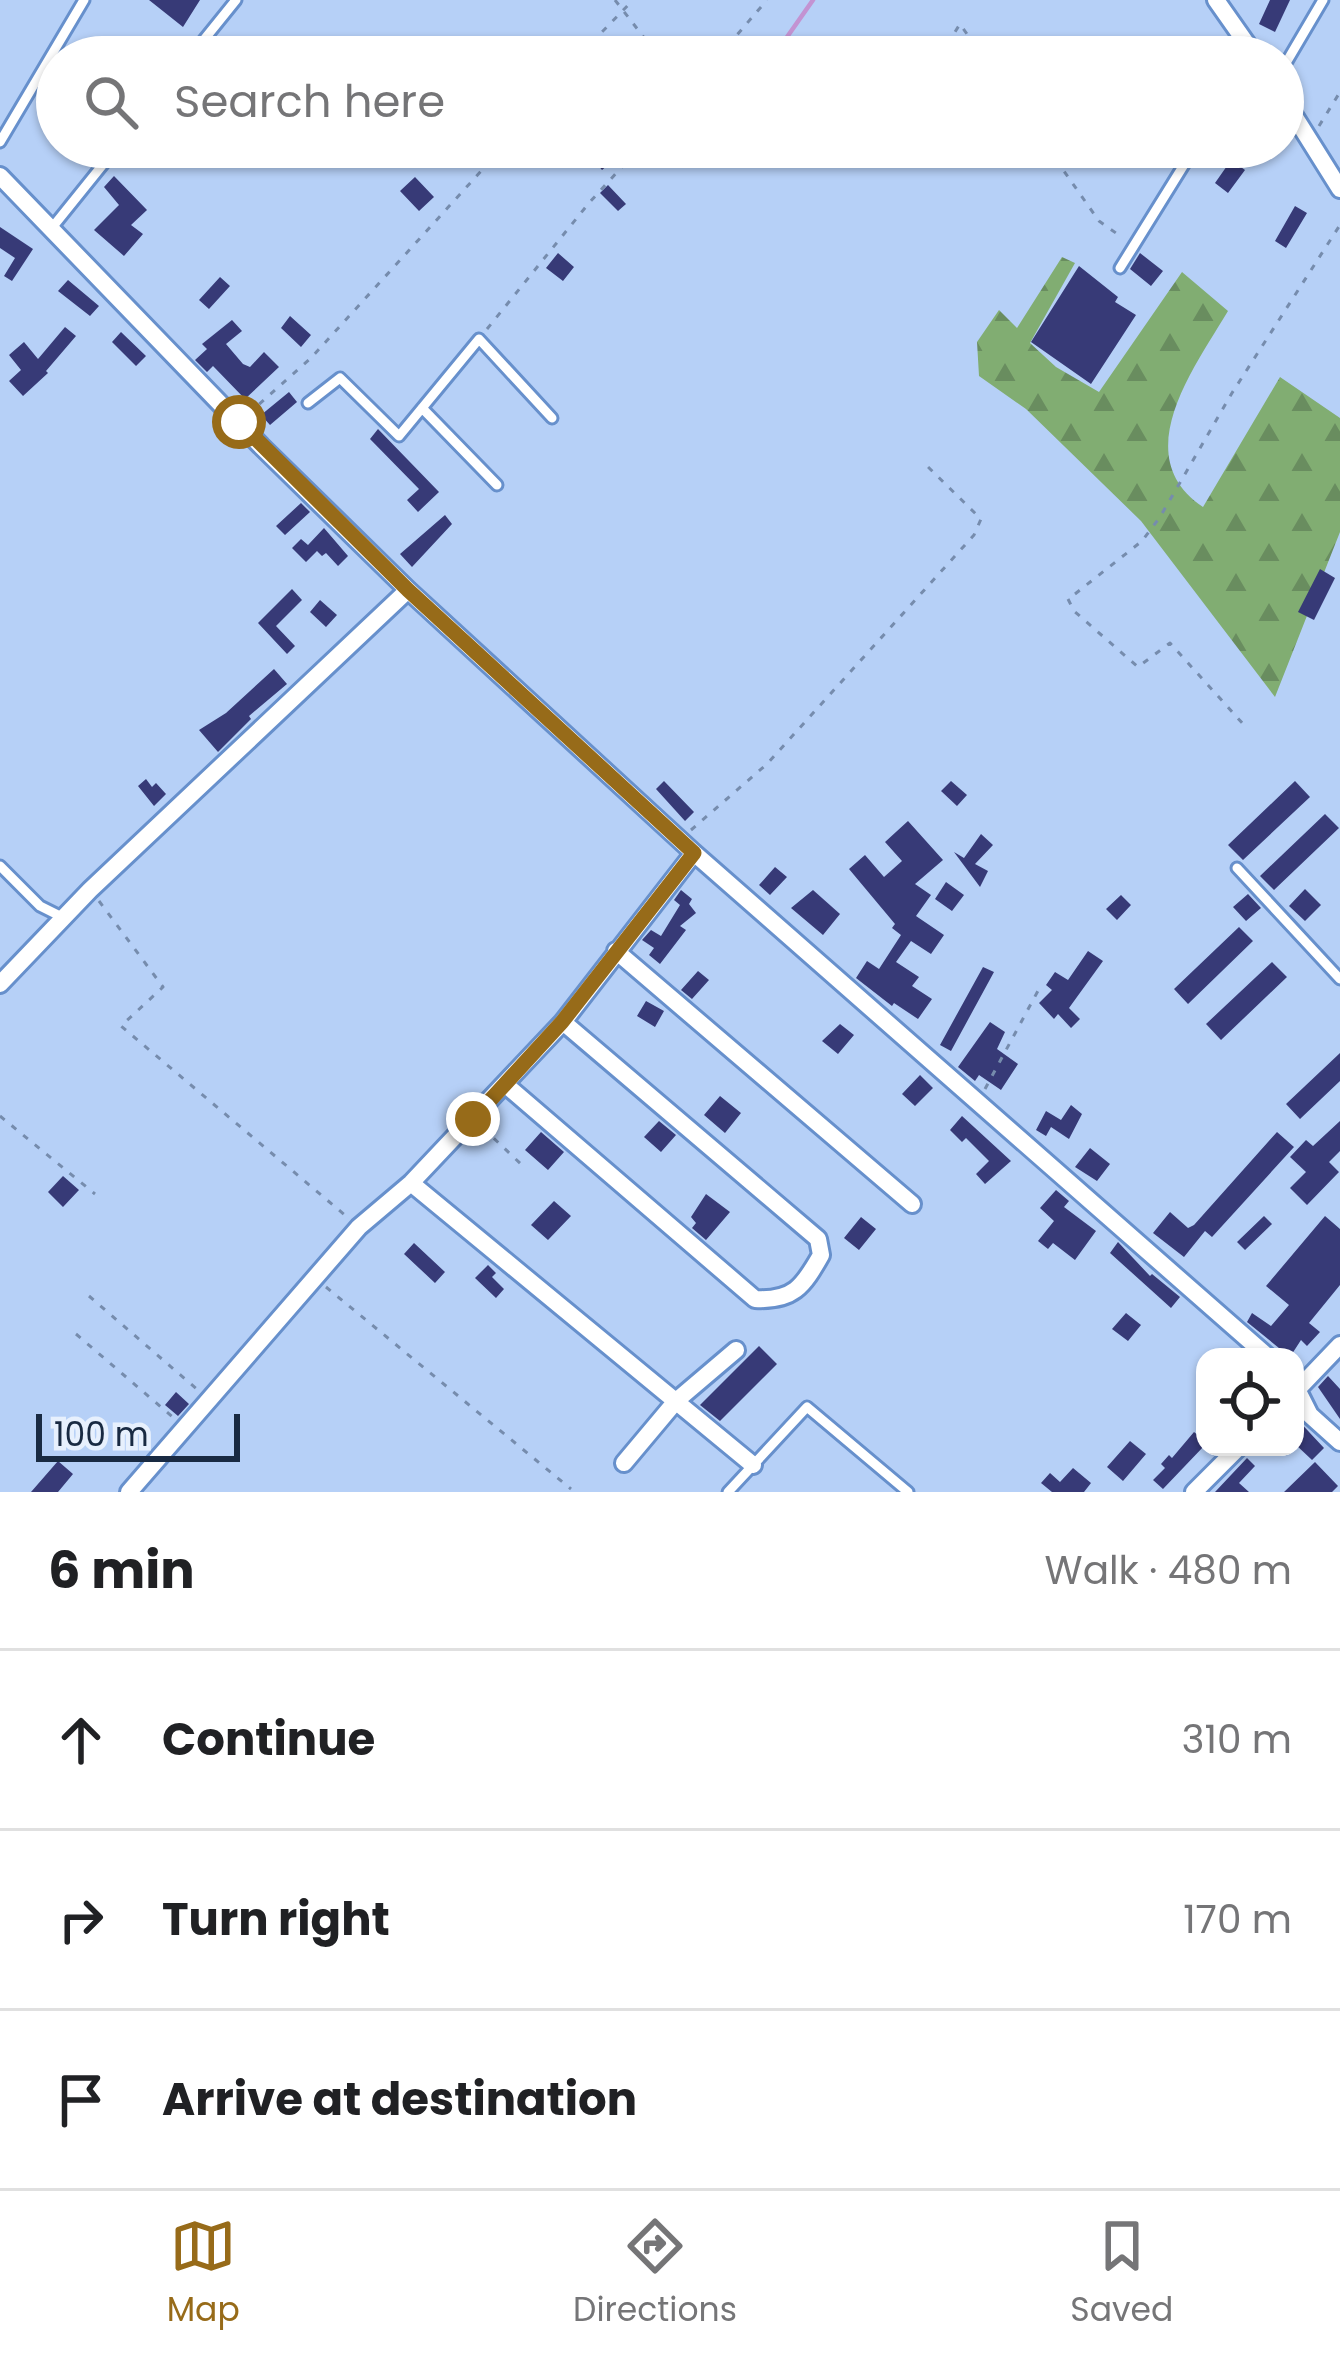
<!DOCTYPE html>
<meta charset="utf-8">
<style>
body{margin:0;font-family:Poppins,sans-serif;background:#f2f2f2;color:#202124}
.controls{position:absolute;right:36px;bottom:36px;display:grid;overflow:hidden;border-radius:24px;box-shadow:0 3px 9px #0004}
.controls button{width:108px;height:108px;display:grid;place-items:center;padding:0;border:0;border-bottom:3px solid #e0e0e0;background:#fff;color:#202124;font:60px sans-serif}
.scale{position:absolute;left:36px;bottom:30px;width:204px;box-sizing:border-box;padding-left:12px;border:6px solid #192a42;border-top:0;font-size:33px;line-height:42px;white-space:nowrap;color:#192a42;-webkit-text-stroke:9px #e7f0fd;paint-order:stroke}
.stop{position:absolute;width:36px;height:36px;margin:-27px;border:9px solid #976b19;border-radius:50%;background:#fff}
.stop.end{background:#976b19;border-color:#fff;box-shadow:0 3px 12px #0008}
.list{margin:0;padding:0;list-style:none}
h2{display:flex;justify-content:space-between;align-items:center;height:156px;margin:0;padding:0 48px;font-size:51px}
h2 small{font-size:39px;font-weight:400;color:#757577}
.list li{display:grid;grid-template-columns:78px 1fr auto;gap:36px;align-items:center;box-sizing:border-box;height:180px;padding:0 48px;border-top:3px solid #e0e0e0}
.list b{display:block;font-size:45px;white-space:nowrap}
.list em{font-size:39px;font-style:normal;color:#757577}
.icon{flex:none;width:66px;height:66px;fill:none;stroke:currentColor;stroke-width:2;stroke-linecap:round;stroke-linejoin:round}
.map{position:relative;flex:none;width:1340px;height:1492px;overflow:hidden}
.search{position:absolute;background:#fff;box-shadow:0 3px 9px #0004;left:36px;right:36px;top:36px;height:132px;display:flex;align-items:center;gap:30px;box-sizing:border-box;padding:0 42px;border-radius:66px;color:#757577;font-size:45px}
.sheet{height:696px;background:#fff}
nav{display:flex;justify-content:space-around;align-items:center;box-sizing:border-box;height:168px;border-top:3px solid #e0e0e0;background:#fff;font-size:33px;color:#757577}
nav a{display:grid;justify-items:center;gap:6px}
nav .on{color:#976b19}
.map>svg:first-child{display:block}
.forest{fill:url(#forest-firs)}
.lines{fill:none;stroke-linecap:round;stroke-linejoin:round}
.stream{stroke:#c393d2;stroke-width:4.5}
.building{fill:#373a77}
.service-casing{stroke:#6790cc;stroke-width:15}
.minor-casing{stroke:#6790cc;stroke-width:22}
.path{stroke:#768cad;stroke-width:3;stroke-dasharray:6 9;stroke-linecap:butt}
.service{stroke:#fff;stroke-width:9}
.minor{stroke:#fff;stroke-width:16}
.route{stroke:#976b19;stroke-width:15}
</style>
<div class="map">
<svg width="1340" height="1492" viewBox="0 0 1340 1492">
<defs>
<pattern id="forest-firs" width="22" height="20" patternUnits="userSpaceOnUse" patternTransform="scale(3)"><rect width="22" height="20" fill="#81ad72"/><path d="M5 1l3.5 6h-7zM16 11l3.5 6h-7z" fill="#698d5f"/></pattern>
</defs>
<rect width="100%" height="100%" fill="#b6d0f7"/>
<path class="forest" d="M1062,257L1075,263L1030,343L1056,367L1099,392L1182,272L1228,311C1194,368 1127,456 1203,507L1280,377L1340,418V532L1275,697L1141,521L1026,409L979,376L977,342L999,310L1017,328Z"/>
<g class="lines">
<path class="stream" d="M773,57L813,0"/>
</g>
<path class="building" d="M149,0H200L183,27Z
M1270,0H1290L1275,32L1259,24Z
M583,147H607L616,158L602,170Z
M1207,147H1250L1234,162L1245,170L1228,193L1215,183L1229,163Z
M114,176L147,210L131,225L143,234L124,256L94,230L119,205L104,187Z
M415,177L434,197L419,211L400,191Z
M608,185L626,204L618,211L600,193Z
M1295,206L1307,213L1286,248L1275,241Z
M0,227L33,249L12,281L4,276L15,258L0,248Z
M558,253L574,267L563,281L546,268Z
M1140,253L1163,271L1151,286L1130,269Z
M1079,266L1118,297L1115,302L1136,315L1091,384L1031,342Z
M220,277L230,286L209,309L199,300Z
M68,280L99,306L90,316L58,291Z
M290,316L311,335L301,347L281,328Z
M232,320L242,331L226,344L243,364L250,367L264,352L279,367L245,399L213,366L207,372L195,360L207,349L202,344Z
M65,327L76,336L46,371L48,373L23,396L9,381L21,370L9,355L24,342L38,359Z
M121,332L146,356L136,366L112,342Z
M289,392L297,402L270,425L261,415Z
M378,429L439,492L418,512L407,500L419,489L370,439Z
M301,503L310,512L285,535L276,526Z
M445,515L452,524L412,567L400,554Z
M324,528L348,556L338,566L326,553L322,556L317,551L306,562L292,548L301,539L308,545Z
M1320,569L1335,578L1314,620L1298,612Z
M292,589L302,600L276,626L295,646L287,654L258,623Z
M320,600L337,615L326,627L310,612Z
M274,669L287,684L249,716L251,719L218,752L199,730L226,713Z
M146,779L152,787L156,783L166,794L154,806L138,786Z
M664,781L694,812L685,821L656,789Z
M951,781L967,795L957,806L941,791Z
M1295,781L1310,797L1243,860L1228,845Z
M1325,814L1339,828L1274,890L1260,876Z
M908,821L943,860L915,884L931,895L916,916L944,935L931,954L911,941L896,962L919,977L912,986L932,999L918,1019L894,1003L892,1006L856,978L867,961L879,969L901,935L892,928L895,924L849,869L865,855L884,877L902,861L885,842Z
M981,834L993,845L975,864L988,871L980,887L954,852L964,858Z
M775,867L787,877L770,895L759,885Z
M946,882L964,895L952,911L935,899Z
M1305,889L1321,905L1305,921L1289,906Z
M681,890L692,899L689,904L696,913L680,926L686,930L660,964L649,955L654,948L642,940L651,930L661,936L680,905L674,900Z
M813,890L840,914L823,935L791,908Z
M1248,894L1261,908L1246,921L1233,907Z
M1121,895L1131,905L1117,920L1106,909Z
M1239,927L1253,941L1188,1004L1174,989Z
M1088,951L1103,961L1069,1008L1080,1019L1071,1028L1058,1014L1054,1019L1039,1003L1052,990L1046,985L1055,972L1068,980Z
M1272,962L1287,977L1221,1040L1206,1024Z
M983,967L994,972L951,1051L940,1045Z
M698,971L709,980L692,999L681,990Z
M646,1001L664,1011L655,1027L637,1016Z
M990,1022L1005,1032L997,1049L1018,1064L1001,1090L979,1075L975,1081L958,1067Z
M840,1024L854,1035L838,1054L822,1041Z
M1340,1053V1081L1300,1119L1286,1104Z
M920,1075L933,1088L915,1106L902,1094Z
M720,1096L741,1113L725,1133L704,1115Z
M1071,1105L1082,1114L1069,1139L1051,1127L1046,1136L1036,1130L1046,1111L1061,1120Z
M962,1116L1011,1161L985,1184L976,1174L989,1161L966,1138L962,1142L950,1130Z
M659,1121L676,1135L661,1152L644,1137Z
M1340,1121V1151L1329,1162L1339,1172L1307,1205L1290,1188L1306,1172L1290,1157L1306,1140L1313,1146Z
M541,1132L564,1152L548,1170L525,1150Z
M1277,1132L1294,1147L1212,1237L1205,1231L1184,1257L1153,1233L1170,1212L1188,1228L1194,1225Z
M1090,1148L1110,1164L1097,1181L1075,1167Z
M63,1176L79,1190L63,1207L48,1192Z
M1056,1190L1069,1201L1064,1207L1096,1231L1075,1260L1053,1243L1048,1249L1038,1241L1054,1221L1040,1208Z
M706,1194L730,1212L706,1240L692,1228L696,1223L691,1217Z
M554,1201L571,1216L548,1240L531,1225Z
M1264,1216L1272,1224L1245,1250L1237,1242Z
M1325,1216L1340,1229V1285L1309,1323L1320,1332L1307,1346L1301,1340L1290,1357L1247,1322L1252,1313L1271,1326L1289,1305L1266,1286Z
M861,1217L876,1229L859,1250L844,1238Z
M1118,1242L1150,1276L1152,1274L1180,1297L1171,1308L1110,1253Z
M414,1243L445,1272L435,1283L404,1254Z
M488,1265L496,1273L492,1277L504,1289L496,1298L475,1278Z
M1126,1313L1141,1325L1128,1341L1112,1329Z
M759,1346L777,1364L720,1421L700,1405Z
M1328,1376L1340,1389V1419L1318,1387Z
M176,1392L189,1404L178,1416L165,1405Z
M1295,1417L1324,1448L1312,1460L1295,1444Z
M1205,1428V1445L1163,1489L1153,1480L1165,1468L1161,1464L1169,1455L1172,1458L1194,1432L1199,1436Z
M1130,1441L1146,1454L1123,1481L1107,1467Z
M1247,1458L1255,1466L1239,1483L1249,1492H1215Z
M58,1461L73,1474L58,1492H31Z
M1315,1462L1338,1486L1332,1492H1284Z
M1073,1468L1091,1483L1084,1492H1052L1041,1483L1050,1473L1060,1482Z"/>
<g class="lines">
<g class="service-casing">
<path id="service" d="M190,57L236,0
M1283,68L1323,0
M0,142L84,0
M51,229L117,147
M1120,268L1195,147
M308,403L340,378L399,436L479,339L552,418
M422,408L497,485
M0,866L40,906L62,917
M1237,868L1340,979
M728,1492L807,1407L908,1492"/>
</g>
<g class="minor-casing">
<path id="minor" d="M1216,0L1256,57
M1283,98L1340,189
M0,176L261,446L408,590L694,853L1268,1357
M616,951L912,1204
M0,984L90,890L408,590
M506,1085L755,1299C793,1301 803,1287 821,1255L818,1239L563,1022
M411,1183L753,1465
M1295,1385L1310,1415L1340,1442
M1295,1392L1340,1345
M624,1463L676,1401L736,1350
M129,1492L359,1227L411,1183L563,1022L694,853
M1194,1492L1239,1447"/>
</g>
<path class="path" d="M615,0L659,57
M586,57L601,33L633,0
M718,57L767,0
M939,57L960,24L983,57
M1319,126L1340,92
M1047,147L1099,221L1123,238
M487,329L589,203L640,147
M248,414L311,358L503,147
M1075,594L1142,541L1160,517L1232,393L1340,225
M1068,599L1074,611L1138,667L1170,643L1244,725
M691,830L767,764L974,535L981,519L923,462
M99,901L163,987L121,1026L346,1216
M985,1089L1039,989
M0,1116L95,1194
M483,1128L523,1166
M326,1287L571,1489
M89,1296L199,1391
M76,1334L175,1419"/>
<use href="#service" class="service"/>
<use href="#minor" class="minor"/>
</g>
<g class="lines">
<path class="route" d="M239,422L408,590L694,853L562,1022L473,1119"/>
</g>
</svg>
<div class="controls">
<button><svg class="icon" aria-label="locate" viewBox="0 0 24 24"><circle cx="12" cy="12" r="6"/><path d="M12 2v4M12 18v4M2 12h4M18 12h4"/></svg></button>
</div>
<div class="scale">100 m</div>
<div class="stop" style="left:239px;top:422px"></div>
<div class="stop end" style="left:473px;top:1119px"></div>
<div class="search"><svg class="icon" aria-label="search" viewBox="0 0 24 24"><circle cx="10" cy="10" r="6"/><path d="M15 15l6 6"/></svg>Search here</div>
</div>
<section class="sheet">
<h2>6 min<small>Walk · 480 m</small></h2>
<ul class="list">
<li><svg class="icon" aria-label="ahead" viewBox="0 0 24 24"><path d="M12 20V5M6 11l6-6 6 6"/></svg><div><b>Continue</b></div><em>310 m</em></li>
<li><svg class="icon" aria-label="right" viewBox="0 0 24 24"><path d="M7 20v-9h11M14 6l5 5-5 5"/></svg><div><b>Turn right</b></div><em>170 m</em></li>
<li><svg class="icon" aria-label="arrive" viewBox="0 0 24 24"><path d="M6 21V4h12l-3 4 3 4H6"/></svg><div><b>Arrive at destination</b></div></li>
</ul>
</section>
<nav>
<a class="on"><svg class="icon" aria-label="map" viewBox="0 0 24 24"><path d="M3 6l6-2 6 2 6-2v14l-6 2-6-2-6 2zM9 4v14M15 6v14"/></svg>Map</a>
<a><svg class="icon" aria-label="directions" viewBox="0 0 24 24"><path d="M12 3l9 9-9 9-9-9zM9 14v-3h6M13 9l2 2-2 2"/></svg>Directions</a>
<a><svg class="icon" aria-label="saved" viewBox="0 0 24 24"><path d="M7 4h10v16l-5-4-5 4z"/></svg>Saved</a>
</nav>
